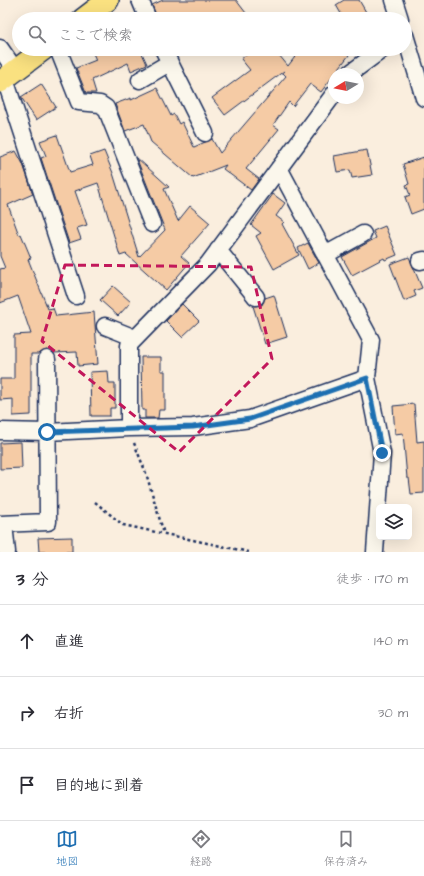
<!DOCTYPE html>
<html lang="ja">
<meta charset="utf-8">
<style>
body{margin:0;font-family:"Architects Daughter","Klee One",sans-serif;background:#f2f2f3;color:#2b2b33}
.controls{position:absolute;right:12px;bottom:12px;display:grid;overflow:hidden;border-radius:6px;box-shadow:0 4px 16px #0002}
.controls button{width:36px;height:36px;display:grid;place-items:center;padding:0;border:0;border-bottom:1px solid #e1e1e2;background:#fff;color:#2b2b33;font:20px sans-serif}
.compass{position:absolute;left:328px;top:68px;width:36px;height:36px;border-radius:50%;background:#fff;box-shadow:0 4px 16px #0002;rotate:260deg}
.stop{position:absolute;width:12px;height:12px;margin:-9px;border:3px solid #1f6fb2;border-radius:50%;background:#fff}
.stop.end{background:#1f6fb2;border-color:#fff;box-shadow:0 1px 4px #0008}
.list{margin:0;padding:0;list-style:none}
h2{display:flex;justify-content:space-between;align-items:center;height:52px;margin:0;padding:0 16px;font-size:17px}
h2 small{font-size:13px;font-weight:400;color:#7c7c81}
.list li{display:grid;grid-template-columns:26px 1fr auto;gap:12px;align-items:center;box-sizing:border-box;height:72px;padding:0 16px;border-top:1px solid #e1e1e2}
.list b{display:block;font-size:15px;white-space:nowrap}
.list em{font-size:13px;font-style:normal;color:#7c7c81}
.icon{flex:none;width:22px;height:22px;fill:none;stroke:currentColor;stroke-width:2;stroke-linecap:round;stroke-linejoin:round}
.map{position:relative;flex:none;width:424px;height:552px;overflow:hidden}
.search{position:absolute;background:#fff;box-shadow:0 4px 16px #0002;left:12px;right:12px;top:12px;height:44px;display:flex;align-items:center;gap:10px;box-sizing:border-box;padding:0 14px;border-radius:22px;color:#7c7c81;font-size:15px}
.sheet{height:268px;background:#fff}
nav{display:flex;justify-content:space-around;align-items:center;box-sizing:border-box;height:56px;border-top:1px solid #e1e1e2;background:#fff;font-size:11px;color:#7c7c81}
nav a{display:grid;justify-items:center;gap:2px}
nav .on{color:#1f6fb2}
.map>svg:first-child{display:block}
.building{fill:#f5cba5;stroke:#1b2f5e}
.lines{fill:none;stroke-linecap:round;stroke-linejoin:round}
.minor-casing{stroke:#1b2f5e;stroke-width:19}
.major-casing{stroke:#1b2f5e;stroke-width:24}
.path{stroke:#1b2f5e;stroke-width:2.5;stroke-dasharray:3 3;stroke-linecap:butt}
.minor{stroke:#fbf7ec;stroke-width:16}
.major{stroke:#fae180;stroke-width:21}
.route{stroke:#1f6fb2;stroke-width:5}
.marked{fill:none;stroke:#c2185b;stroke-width:3;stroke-dasharray:8 5;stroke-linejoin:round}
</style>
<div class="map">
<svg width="424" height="552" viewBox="0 0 424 552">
<rect width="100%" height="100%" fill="#faeede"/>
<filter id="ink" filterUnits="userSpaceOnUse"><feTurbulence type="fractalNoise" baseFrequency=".025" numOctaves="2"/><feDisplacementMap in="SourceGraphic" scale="8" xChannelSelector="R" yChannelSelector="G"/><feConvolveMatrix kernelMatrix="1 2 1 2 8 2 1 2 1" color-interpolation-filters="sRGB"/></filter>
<g filter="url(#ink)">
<path class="building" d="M163,0H236L246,13L233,19H157L152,5Z
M344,0H359L370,19H344L336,5Z
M91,49H140L147,64L131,71L128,63L92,80L96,93H86L76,68L96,60Z
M254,49H274L288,66L301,49H340L349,55L321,92L310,84L293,106L289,102L273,125L279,129L246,169L259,179L251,190L223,169L226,165L193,178L151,142L144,124L125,131L115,104L131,98V100L157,88L171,116L174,114L179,124L182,122L194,147L212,139L220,153L286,76L283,73L284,71L225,115L212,98L250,70L241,59Z
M41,84L56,107L36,120L21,97Z
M57,135L70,172L93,165L90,156L104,151L113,173L139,257L165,230L136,157L169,187L164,189L178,221L190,206L210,223L181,256L189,263L166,290L126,254L120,256L98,183L75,191L87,225L77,228L81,239L69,243L41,158L46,156L40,141Z
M367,150L372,175L352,178L350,170L337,172L334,156Z
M16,151L23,164L33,194L8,205L19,235L21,234L31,258L28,259L48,309L53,308L56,316L94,312L98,364L78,366L77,352L54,353L47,350L39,354H31V415L13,416V399L0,400V379H14V335L31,334L18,296L0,303V269L5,268L0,256V157Z
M424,157V209L411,214L405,197L410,195L406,185L409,184L403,164Z
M273,194L285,203L276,216L284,222L282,224L299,255L274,269L256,236L261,233L251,225Z
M385,226L397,255L385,260L384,258L352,275L342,257L376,238L373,231Z
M308,243L319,263L308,269L298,248Z
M409,257L422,288L414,291L416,296L404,301L390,264Z
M113,286L131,302L118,316L100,300Z
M274,295L287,337L265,344L253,306L262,305L265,298Z
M182,304L199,321L182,337L166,321Z
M141,357H161V371H165V410H159L158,418H145V410H142Z
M108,371L109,383H115V408H110V416H91L90,372Z
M414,404L417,442L424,441V493L411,494L409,478H407L403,433L395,434L393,406Z
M21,442L22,468L0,469V443Z
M72,537V552H39L38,538Z"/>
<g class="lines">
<g class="minor-casing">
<path id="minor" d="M140,0L148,19
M394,0L400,19
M405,35L424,98
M0,48L16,71
M58,49L79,102L100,104L106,108L152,224
M163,49L205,133
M349,74L383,49
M5,79L76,296
M140,80L169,63
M279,168L371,340L367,378L382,453L375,552
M218,250L256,297
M325,255L363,234
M420,261L424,260
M105,326L135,338
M129,428L193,427L250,419L367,378
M0,431L47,432L129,428V345L208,264L334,94
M0,524L48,522L47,359
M4,524L7,552"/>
</g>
<g class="major-casing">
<path id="major" d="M83,19L108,0
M0,82L44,49"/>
</g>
<path class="path" d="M134,443L146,473L164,534
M95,502L123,525L249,552"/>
<use href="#minor" class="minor"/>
<use href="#major" class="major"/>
</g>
</g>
<g class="lines" filter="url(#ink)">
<path class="route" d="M47,432L193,427L250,419L367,378L382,453"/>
</g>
<path class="marked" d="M65,265L251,267L272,359L179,452L42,341Z"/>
</svg>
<div class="controls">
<button><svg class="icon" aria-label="layers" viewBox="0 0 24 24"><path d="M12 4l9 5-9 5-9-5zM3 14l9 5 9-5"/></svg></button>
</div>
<svg class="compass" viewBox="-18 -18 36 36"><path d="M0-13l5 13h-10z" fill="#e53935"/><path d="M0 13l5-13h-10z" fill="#7c7c81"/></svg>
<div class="stop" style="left:47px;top:432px"></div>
<div class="stop end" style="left:382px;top:453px"></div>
<div class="search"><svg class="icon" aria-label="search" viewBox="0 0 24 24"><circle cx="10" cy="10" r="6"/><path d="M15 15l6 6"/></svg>ここで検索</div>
</div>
<section class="sheet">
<h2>3 分<small>徒歩 · 170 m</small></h2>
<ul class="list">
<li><svg class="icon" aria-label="ahead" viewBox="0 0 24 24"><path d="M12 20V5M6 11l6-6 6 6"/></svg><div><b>直進</b></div><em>140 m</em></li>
<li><svg class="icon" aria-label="right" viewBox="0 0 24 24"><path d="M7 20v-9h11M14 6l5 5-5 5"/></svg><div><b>右折</b></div><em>30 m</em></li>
<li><svg class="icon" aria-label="arrive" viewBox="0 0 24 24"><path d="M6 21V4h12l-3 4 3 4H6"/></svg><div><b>目的地に到着</b></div></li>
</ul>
</section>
<nav>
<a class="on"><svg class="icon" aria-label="map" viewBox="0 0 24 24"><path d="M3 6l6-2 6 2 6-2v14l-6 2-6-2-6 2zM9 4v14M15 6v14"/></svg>地図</a>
<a><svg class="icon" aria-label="directions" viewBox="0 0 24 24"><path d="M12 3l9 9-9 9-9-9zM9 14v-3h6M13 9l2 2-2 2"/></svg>経路</a>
<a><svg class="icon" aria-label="saved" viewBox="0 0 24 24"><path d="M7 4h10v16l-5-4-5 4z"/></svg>保存済み</a>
</nav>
